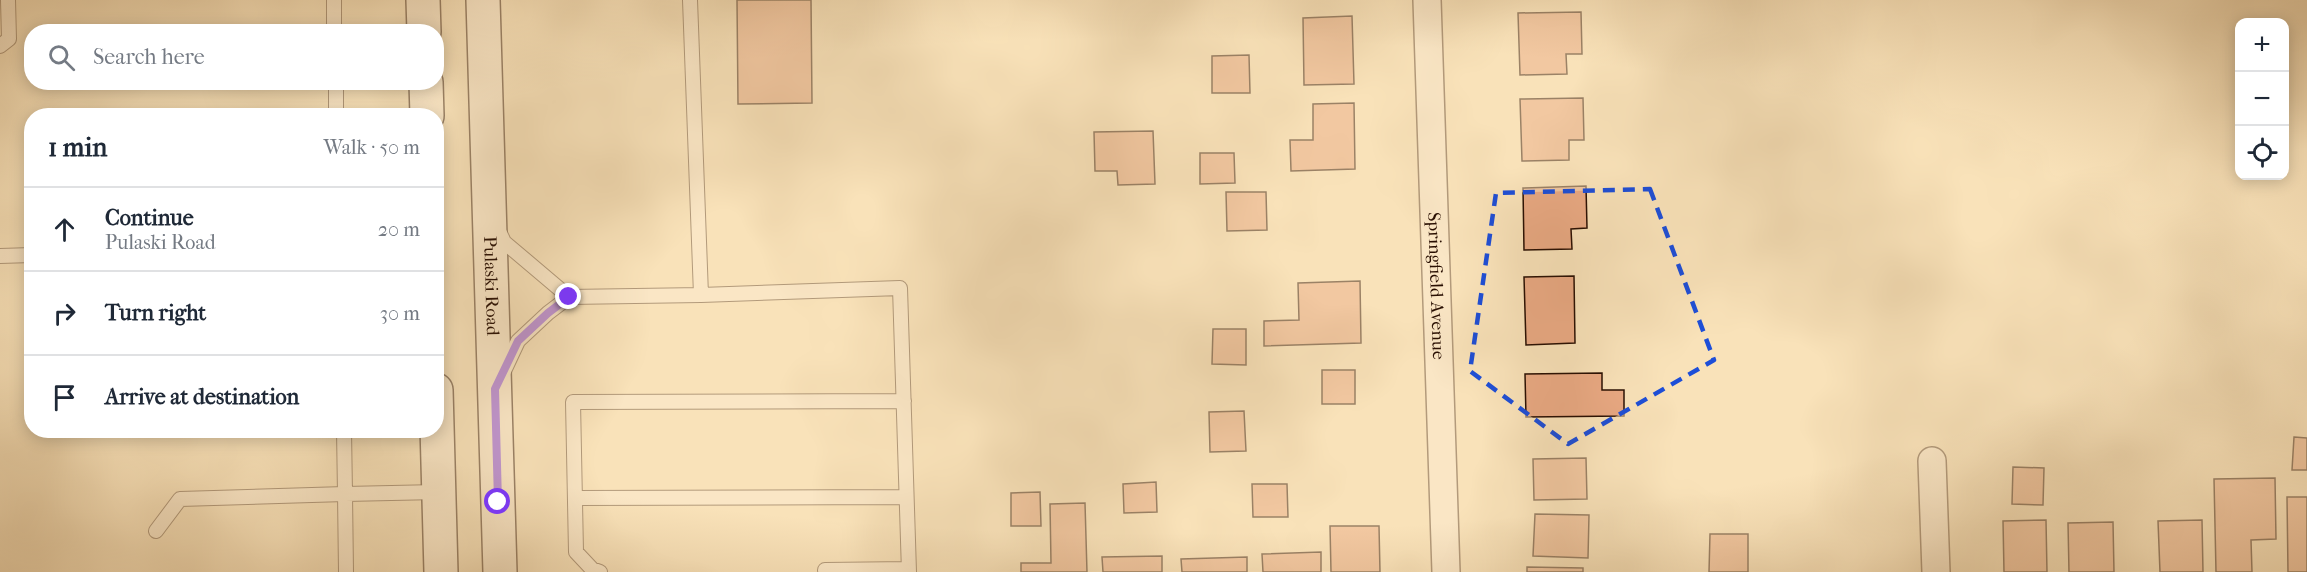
<!DOCTYPE html>
<meta charset="utf-8">
<style>
body{margin:0;font-family:"IM FELL French Canon",serif;background:#f2f2f3;color:#1f2937}
.controls{position:absolute;right:18px;top:18px;display:grid;overflow:hidden;border-radius:12px;box-shadow:0 3px 15px #0003}
.controls button{width:54px;height:54px;display:grid;place-items:center;padding:0;border:0;border-bottom:2px solid #e0e1e3;background:#fff;color:#1f2937;font:30px sans-serif}
.stop{position:absolute;width:18px;height:18px;margin:-14px;border:4px solid #7c3aed;border-radius:50%;background:#fff}
.stop.end{background:#7c3aed;border-color:#fff;box-shadow:0 2px 6px #0008}
.list{margin:0;padding:0;list-style:none}
h2{display:flex;justify-content:space-between;align-items:center;height:78px;margin:0;padding:0 24px;font-size:26px}
h2 small{font-size:20px;font-weight:400;color:#747a83}
.list li{display:grid;grid-template-columns:39px 1fr auto;gap:18px;align-items:center;box-sizing:border-box;height:84px;padding:0 24px;border-top:2px solid #e0e1e3}
.list b{display:block;font-size:22px;white-space:nowrap}
.list p{margin:0;font-size:20px;white-space:nowrap;color:#747a83}
.list em{font-size:20px;font-style:normal;color:#747a83}
.icon{flex:none;width:33px;height:33px;fill:none;stroke:currentColor;stroke-width:2;stroke-linecap:round;stroke-linejoin:round}
.map{position:relative;flex:none;width:2307px;height:572px;overflow:hidden}
.search{position:absolute;background:#fff;box-shadow:0 3px 15px #0003;left:24px;top:24px;width:420px;height:66px;display:flex;align-items:center;gap:15px;box-sizing:border-box;padding:0 21px;border-radius:24px;color:#747a83;font-size:22px}
.panel{position:absolute;background:#fff;box-shadow:0 3px 15px #0003;left:24px;top:108px;width:420px;height:330px;border-radius:24px}
.map>svg:first-child{display:block}
.building{fill:#e9a983;stroke:#290f02;stroke-width:1.5}
.lines{fill:none;stroke-linecap:round;stroke-linejoin:round}
.lane-casing{stroke:#5d4430;stroke-width:16}
.street-casing{stroke:#5d4430;stroke-width:30}
.secondary-casing{stroke:#290f02;stroke-width:36}
.lane{stroke:#fbecd2;stroke-width:14}
.street{stroke:#fbecd2;stroke-width:27}
.secondary{stroke:#fbecd2;stroke-width:33}
.route{stroke:#7c3aed;stroke-width:8}
.marked{fill:none;stroke:#1d4ed8;stroke-width:4.5;stroke-dasharray:12 8;stroke-linejoin:round}
.labels{text-anchor:middle;stroke-width:4.5;stroke-linejoin:round;paint-order:stroke}
.street-label{font-size:18px;fill:#290f02;stroke:#fbecd2}
</style>
<div class="map">
<svg width="2307" height="572" viewBox="0 0 2307 572">
<rect width="100%" height="100%" fill="#f9e2b9"/>
<filter id="stains"><feTurbulence type="fractalNoise" baseFrequency=".00333" numOctaves="4"/><feColorMatrix values="0 0 0 0 .2 0 0 0 0 .09 0 0 0 0 .02 0 0 0 .5 -.17"/></filter>
<radialGradient id="worn" r=".72"><stop offset=".6" stop-color="#630" stop-opacity="0"/><stop offset="1" stop-color="#630" stop-opacity=".3"/></radialGradient>
<path class="building" d="M737,0H811L812,103L738,104Z
M1581,12L1582,54H1566L1567,74L1520,75L1518,13Z
M1352,16L1354,84L1304,85L1303,18Z
M1249,55L1250,93H1212V56Z
M1583,98L1584,140H1569V160L1522,161L1520,99Z
M1354,103L1355,169L1291,171L1290,140H1313V104Z
M1153,131L1155,184L1118,185L1117,171H1095L1094,132Z
M1200,153H1234L1235,183L1200,184Z
M1586,186L1587,228L1571,229L1572,249L1524,250L1523,188Z
M1226,192H1266L1267,230L1227,231Z
M1574,276L1575,343L1526,345L1524,277Z
M1360,281L1361,343L1264,346V321L1299,320L1298,283Z
M1213,329H1246V365L1212,364Z
M1322,370H1355V404H1322Z
M1602,373V390H1624V416L1526,417L1525,374Z
M1244,411L1246,451L1210,452L1209,412Z
M2294,437L2307,438V470H2292Z
M1586,458L1587,499L1534,500L1533,459Z
M2013,467L2044,468L2043,505L2012,504Z
M2275,478L2276,539L2251,540L2252,572H2216L2214,479Z
M1156,482L1157,512L1124,513L1123,484Z
M1252,484H1287L1288,517H1253Z
M1040,492L1041,526H1011V493Z
M2287,497H2307V572H2288Z
M1085,503L1087,572H1021V563H1051L1050,504Z
M1535,514L1589,515L1588,558L1533,556Z
M2046,520L2047,572H2004L2003,521Z
M2202,520L2203,572H2160L2158,521Z
M2113,522L2114,572H2069L2068,523Z
M1330,526H1379L1380,572H1331Z
M1710,534H1748V572H1709Z
M1321,552V572H1263L1262,554Z
M1162,556V572H1103L1102,557Z
M1247,557V572H1182L1181,559Z
M1527,567L1583,568V572H1527Z"/>
<g class="lines">
<g class="lane-casing">
<path id="lane" d="M334,0V32
M690,0L701,295L900,288L909,572
M0,46L9,39L8,0
M336,82V116
M498,229L504,242L569,297
M0,256L32,255
M503,373L518,341L548,313L569,297L701,295
M344,430L345,494L438,492
M575,498L906,497
M156,531L180,499L345,494L346,572
M825,570L908,569
M600,572L592,569L576,552L573,402L904,401"/>
</g>
<g class="street-casing">
<g id="street">
<path id="s1" d="M1427,0L1446,572"/>
<path d="M1932,461L1936,572"/>
</g>
</g>
<g class="secondary-casing">
<g id="secondary">
<path d="M423,0L424,32"/>
<path id="s2" d="M483,0L500,572"/>
<path d="M426,82L427,116"/>
<path d="M436,390L441,572"/>
</g>
</g>
<use href="#lane" class="lane"/>
<use href="#street" class="street"/>
<use href="#secondary" class="secondary"/>
</g>
<g class="lines">
<path class="route" d="M498,502L495,389L518,341L548,313L569,297"/>
</g>
<path d="M0 0H2307V572H0ZM1650,189L1714,360L1568,444L1470,371L1496,193Z" fill="#f9e2b9" fill-opacity=".55" fill-rule="evenodd"/>
<path class="marked" d="M1650,189L1714,360L1568,444L1470,371L1496,193Z"/>
<g class="labels">
<g class="street-label">
<text dy="6" stroke="none"><textPath href="#s2" startOffset="286">Pulaski Road</textPath></text>
<text dy="6" stroke="none"><textPath href="#s1" startOffset="286">Springfield Avenue</textPath></text>
</g>
</g>
<rect width="100%" height="100%" filter="url(#stains)"/>
<rect width="100%" height="100%" fill="url(#worn)"/>
</svg>
<div class="controls">
<button>+</button>
<button>−</button>
<button><svg class="icon" aria-label="locate" viewBox="0 0 24 24"><circle cx="12" cy="12" r="6"/><path d="M12 2v4M12 18v4M2 12h4M18 12h4"/></svg></button>
</div>
<div class="stop" style="left:498px;top:502px"></div>
<div class="stop end" style="left:569px;top:297px"></div>
<div class="search"><svg class="icon" aria-label="search" viewBox="0 0 24 24"><circle cx="10" cy="10" r="6"/><path d="M15 15l6 6"/></svg>Search here</div>
<section class="panel">
<h2>1 min<small>Walk · 50 m</small></h2>
<ul class="list">
<li><svg class="icon" aria-label="ahead" viewBox="0 0 24 24"><path d="M12 20V5M6 11l6-6 6 6"/></svg><div><b>Continue</b><p>Pulaski Road</p></div><em>20 m</em></li>
<li><svg class="icon" aria-label="right" viewBox="0 0 24 24"><path d="M7 20v-9h11M14 6l5 5-5 5"/></svg><div><b>Turn right</b></div><em>30 m</em></li>
<li><svg class="icon" aria-label="arrive" viewBox="0 0 24 24"><path d="M6 21V4h12l-3 4 3 4H6"/></svg><div><b>Arrive at destination</b></div></li>
</ul>
</section>
</div>
